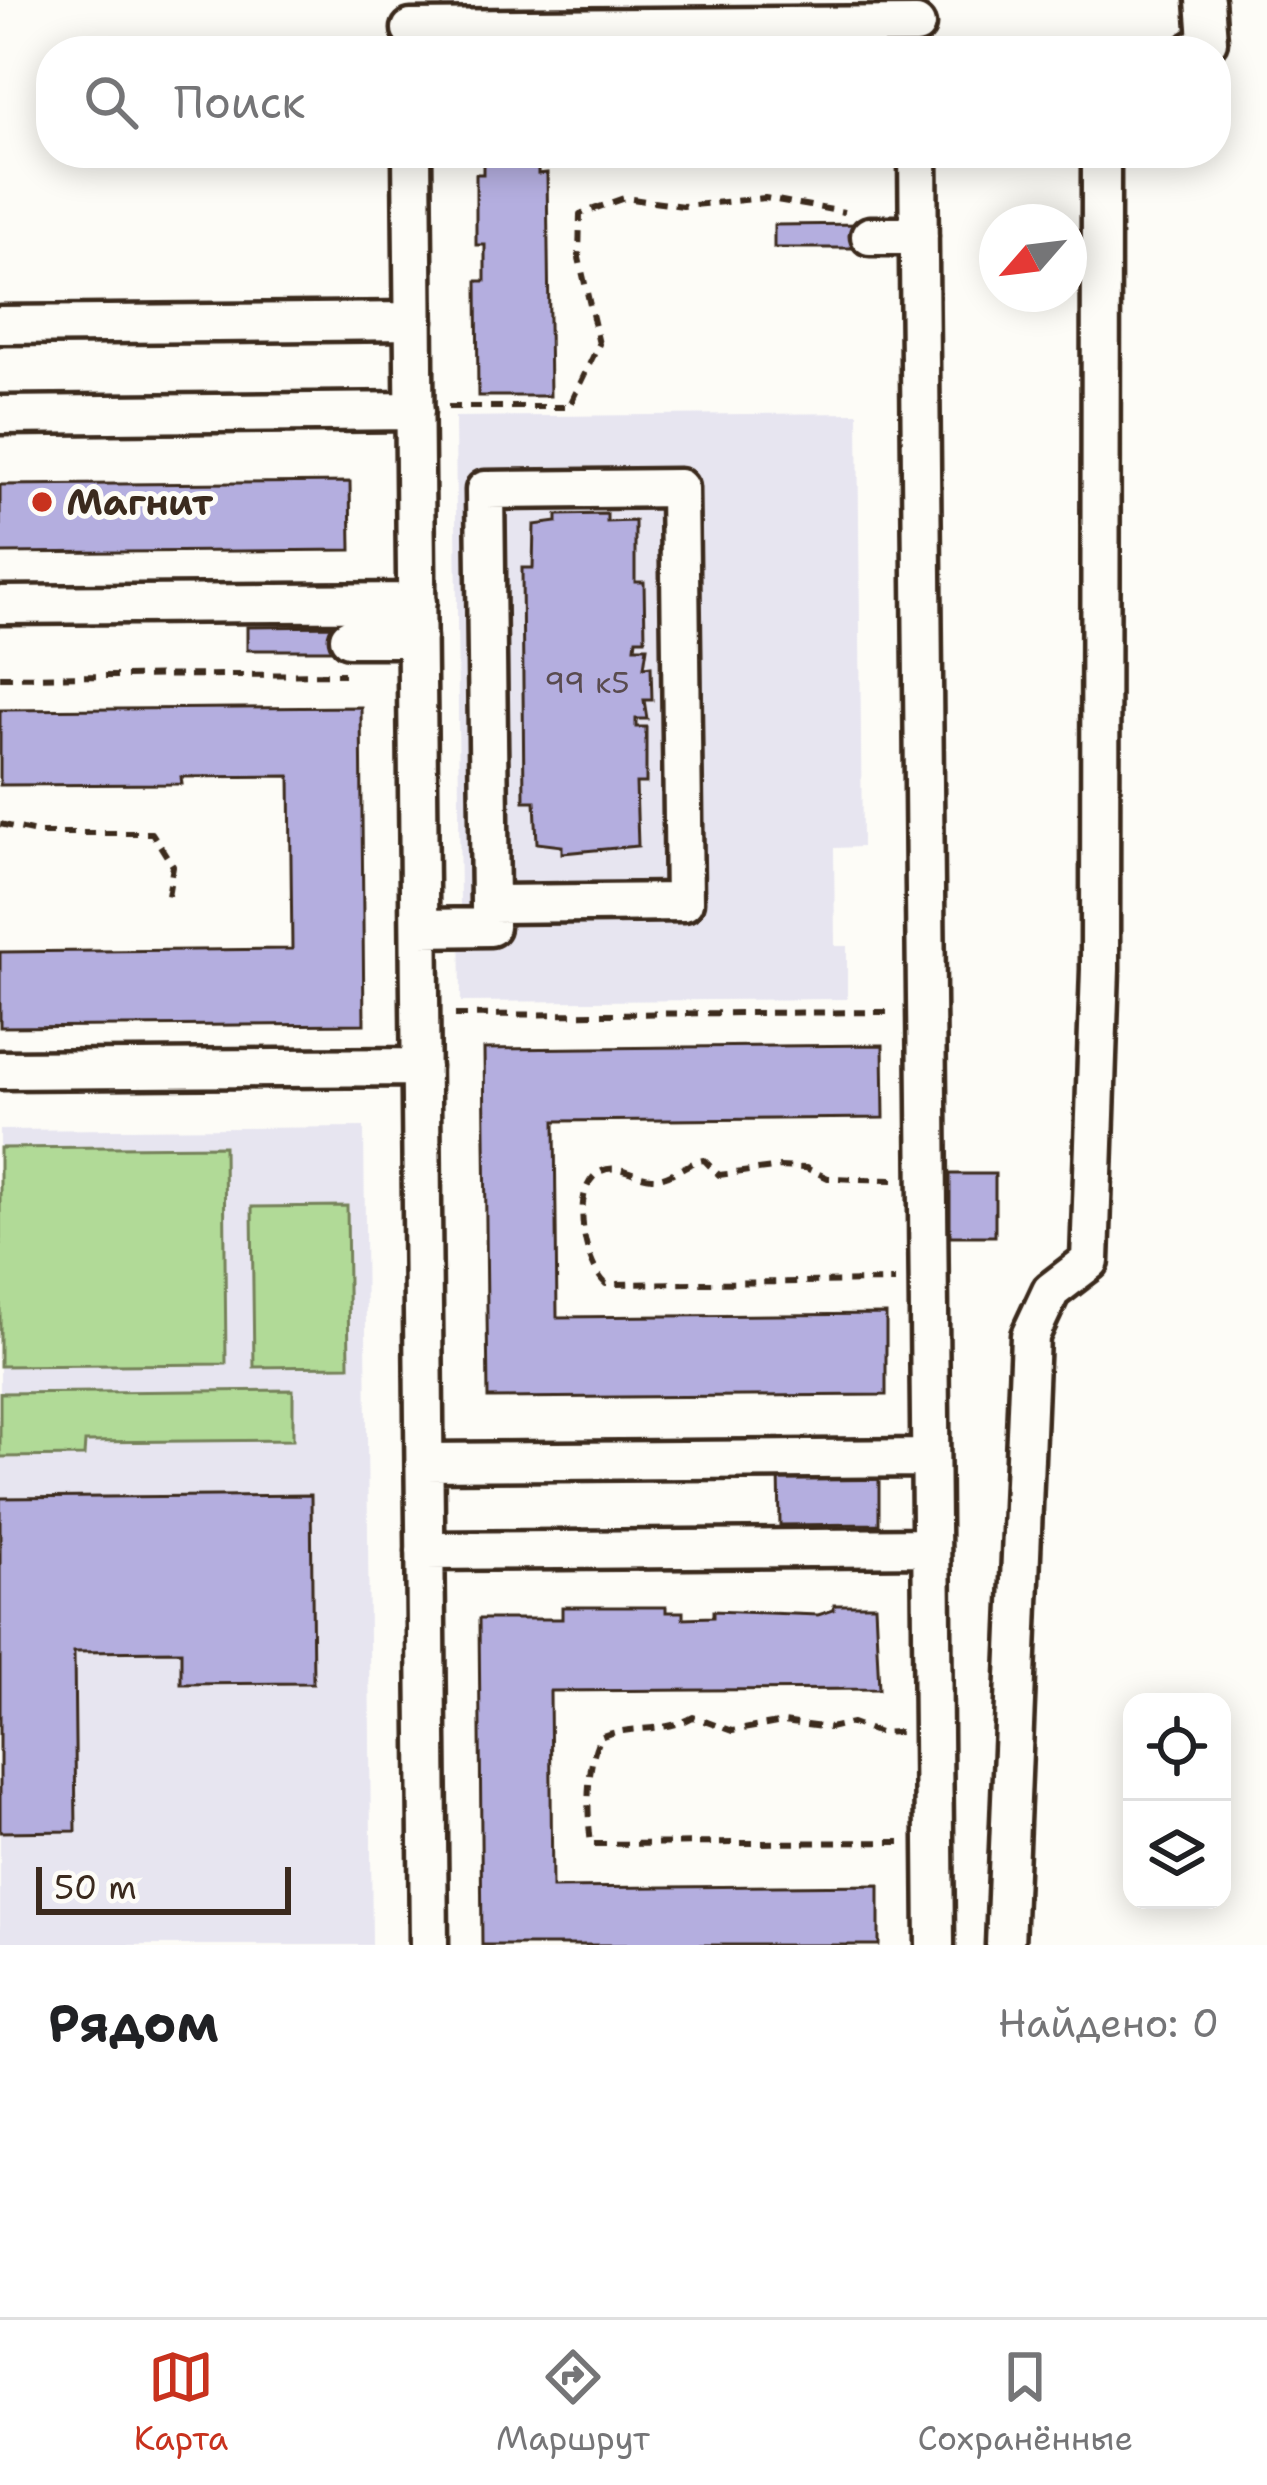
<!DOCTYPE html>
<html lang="ru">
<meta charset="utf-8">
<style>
body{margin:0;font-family:"Shantell Sans",sans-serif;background:#f6f6f6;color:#202124}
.controls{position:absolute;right:36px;bottom:36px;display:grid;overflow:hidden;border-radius:24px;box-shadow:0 6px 30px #0003}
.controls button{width:108px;height:108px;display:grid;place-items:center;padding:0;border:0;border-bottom:3px solid #e0e0e0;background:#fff;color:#202124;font:60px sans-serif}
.compass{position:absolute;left:979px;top:204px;width:108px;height:108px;border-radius:50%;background:#fff;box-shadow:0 6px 30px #0003;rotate:242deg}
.scale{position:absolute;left:36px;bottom:30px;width:255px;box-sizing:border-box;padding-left:12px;border:6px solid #3b2a1e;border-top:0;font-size:33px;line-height:42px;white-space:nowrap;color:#3b2a1e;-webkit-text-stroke:9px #fdfcf7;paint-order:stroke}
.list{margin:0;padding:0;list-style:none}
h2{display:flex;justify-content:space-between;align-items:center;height:156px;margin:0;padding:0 48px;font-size:51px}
h2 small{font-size:39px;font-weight:400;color:#757577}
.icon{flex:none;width:66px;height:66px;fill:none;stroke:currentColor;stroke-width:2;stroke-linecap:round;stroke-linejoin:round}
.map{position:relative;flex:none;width:1267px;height:1945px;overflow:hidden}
.search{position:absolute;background:#fff;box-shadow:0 6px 30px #0003;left:36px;right:36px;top:36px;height:132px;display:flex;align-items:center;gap:30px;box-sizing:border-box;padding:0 42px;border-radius:48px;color:#757577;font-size:45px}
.sheet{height:372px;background:#fff}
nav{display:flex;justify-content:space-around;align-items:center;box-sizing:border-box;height:168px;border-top:3px solid #e0e0e0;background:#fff;font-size:33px;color:#757577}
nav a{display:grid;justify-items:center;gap:6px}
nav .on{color:#c8321e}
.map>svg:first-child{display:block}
.built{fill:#e7e5f0}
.green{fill:#b1da97;stroke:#76825a;stroke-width:3}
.building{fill:#b4aedf;stroke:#3b2a1e;stroke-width:3}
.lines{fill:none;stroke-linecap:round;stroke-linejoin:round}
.minor-casing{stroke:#3b2a1e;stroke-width:45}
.path{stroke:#3b2a1e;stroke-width:6;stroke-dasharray:12 9;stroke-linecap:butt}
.minor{stroke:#fdfcf7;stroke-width:36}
.poi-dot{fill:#c8321e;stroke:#fdfcf7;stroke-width:4.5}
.labels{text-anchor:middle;stroke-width:10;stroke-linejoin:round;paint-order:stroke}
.number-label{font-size:30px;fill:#594b4e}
.poi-label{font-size:36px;font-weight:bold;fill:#3b2a1e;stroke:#fdfcf7;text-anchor:start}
</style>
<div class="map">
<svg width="1267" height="1945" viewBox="0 0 1267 1945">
<rect width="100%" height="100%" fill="#fdfcf7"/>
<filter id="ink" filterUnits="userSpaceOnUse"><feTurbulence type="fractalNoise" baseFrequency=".00833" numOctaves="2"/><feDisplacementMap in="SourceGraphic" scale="24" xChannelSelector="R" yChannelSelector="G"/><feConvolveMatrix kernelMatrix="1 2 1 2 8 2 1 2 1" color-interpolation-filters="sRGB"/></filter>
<g filter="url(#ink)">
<path class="built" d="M858,413L862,847L834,848L835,946H847V999L461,1002L455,417Z
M364,1127L372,1945H0V1130Z"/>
<path class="green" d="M224,1146L226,1364L0,1366V1148Z
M347,1206L349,1366L254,1367L252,1207Z
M293,1390V1440L85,1442L84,1456L0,1457V1393Z"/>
<path class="building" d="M475,153H835L815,154L816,162H786V154L672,155V163L604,156V164L538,157V174L547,173L550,396H478L477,281H485V245H476V174H483V158Z
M869,224L870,248H774V225Z
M350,482L351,550L0,553V485Z
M607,514V522L635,521V582H644L645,639H636L635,647H647L644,667L651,666L652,700H644L647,719H636V727H646V783H636L638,846L562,853V846L537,843L535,801H524L522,568H533L534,525L557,522V515Z
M348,626L349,650H247V627Z
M348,626L349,650H247V627Z
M361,707L364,1024L0,1027V952L292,949L290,776L181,777L182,784L0,785V710Z
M883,1045L884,1118L555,1121L557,1317L886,1314V1395L488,1398L484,1049Z
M950,1174H995V1236H950Z
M879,1470V1524L780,1525L779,1471Z
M311,1495L313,1683L181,1684V1651L74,1652L76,1831L0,1832V1498Z
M834,1605H875L879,1689L550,1691L552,1888L879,1885V1945H482L479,1619H562V1607H666V1612H683V1618L713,1617V1611L818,1615L834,1610Z"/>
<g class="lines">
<g class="minor-casing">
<path id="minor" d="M411,29L916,25
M1192,51L1208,41L1205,0
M412,153L429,1945
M918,153L935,1945
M870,236H919
M0,325L414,321
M0,415L415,411
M0,605L417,602
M349,638H417
M420,928L490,927V904L485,490L679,488L684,902L490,904
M0,1070L421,1067
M425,1462L930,1458
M425,1551L931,1547
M1005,1945L1030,1336L1051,1291L1090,1261L1100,969L1101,153"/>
</g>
<path class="path" d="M448,407H569L599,344L579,258L580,214L624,198L683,206L765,198L844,212
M0,677L344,674
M0,824L41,833H152L173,866L167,902
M455,1015L892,1012
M893,1180L828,1178L806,1168L780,1167L719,1175L704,1160C686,1162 670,1180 652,1178C634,1177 616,1161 598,1173C570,1191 584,1264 606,1284L895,1281
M900,1842L591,1844C587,1811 586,1767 600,1737C632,1724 663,1734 693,1717L732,1731L783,1722L829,1728L852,1723L879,1733L901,1732"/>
<use href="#minor" class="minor"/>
</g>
</g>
<circle class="poi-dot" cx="42" cy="502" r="12"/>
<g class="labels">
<g class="number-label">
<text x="587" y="693">99 к5</text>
</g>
<g class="poi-label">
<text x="66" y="515">Магнит</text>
</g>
</g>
</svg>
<div class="controls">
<button><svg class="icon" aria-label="locate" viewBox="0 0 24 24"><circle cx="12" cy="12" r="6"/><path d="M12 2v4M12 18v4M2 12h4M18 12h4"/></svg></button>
<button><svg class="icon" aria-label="layers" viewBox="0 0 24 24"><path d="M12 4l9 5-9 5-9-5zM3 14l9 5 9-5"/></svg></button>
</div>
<svg class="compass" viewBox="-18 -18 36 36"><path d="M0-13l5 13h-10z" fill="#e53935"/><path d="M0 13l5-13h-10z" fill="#757577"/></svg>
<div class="scale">50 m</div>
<div class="search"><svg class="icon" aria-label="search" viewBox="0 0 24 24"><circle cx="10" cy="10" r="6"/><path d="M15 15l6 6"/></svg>Поиск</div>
</div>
<section class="sheet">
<h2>Рядом<small>Найдено: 0</small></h2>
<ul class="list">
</ul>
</section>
<nav>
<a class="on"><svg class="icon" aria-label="map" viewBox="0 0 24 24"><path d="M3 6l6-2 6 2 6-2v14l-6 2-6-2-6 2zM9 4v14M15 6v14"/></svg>Карта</a>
<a><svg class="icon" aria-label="directions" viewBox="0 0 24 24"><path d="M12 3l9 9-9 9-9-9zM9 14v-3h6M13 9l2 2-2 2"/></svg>Маршрут</a>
<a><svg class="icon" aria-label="saved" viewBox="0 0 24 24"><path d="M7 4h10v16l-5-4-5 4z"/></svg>Сохранённые</a>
</nav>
